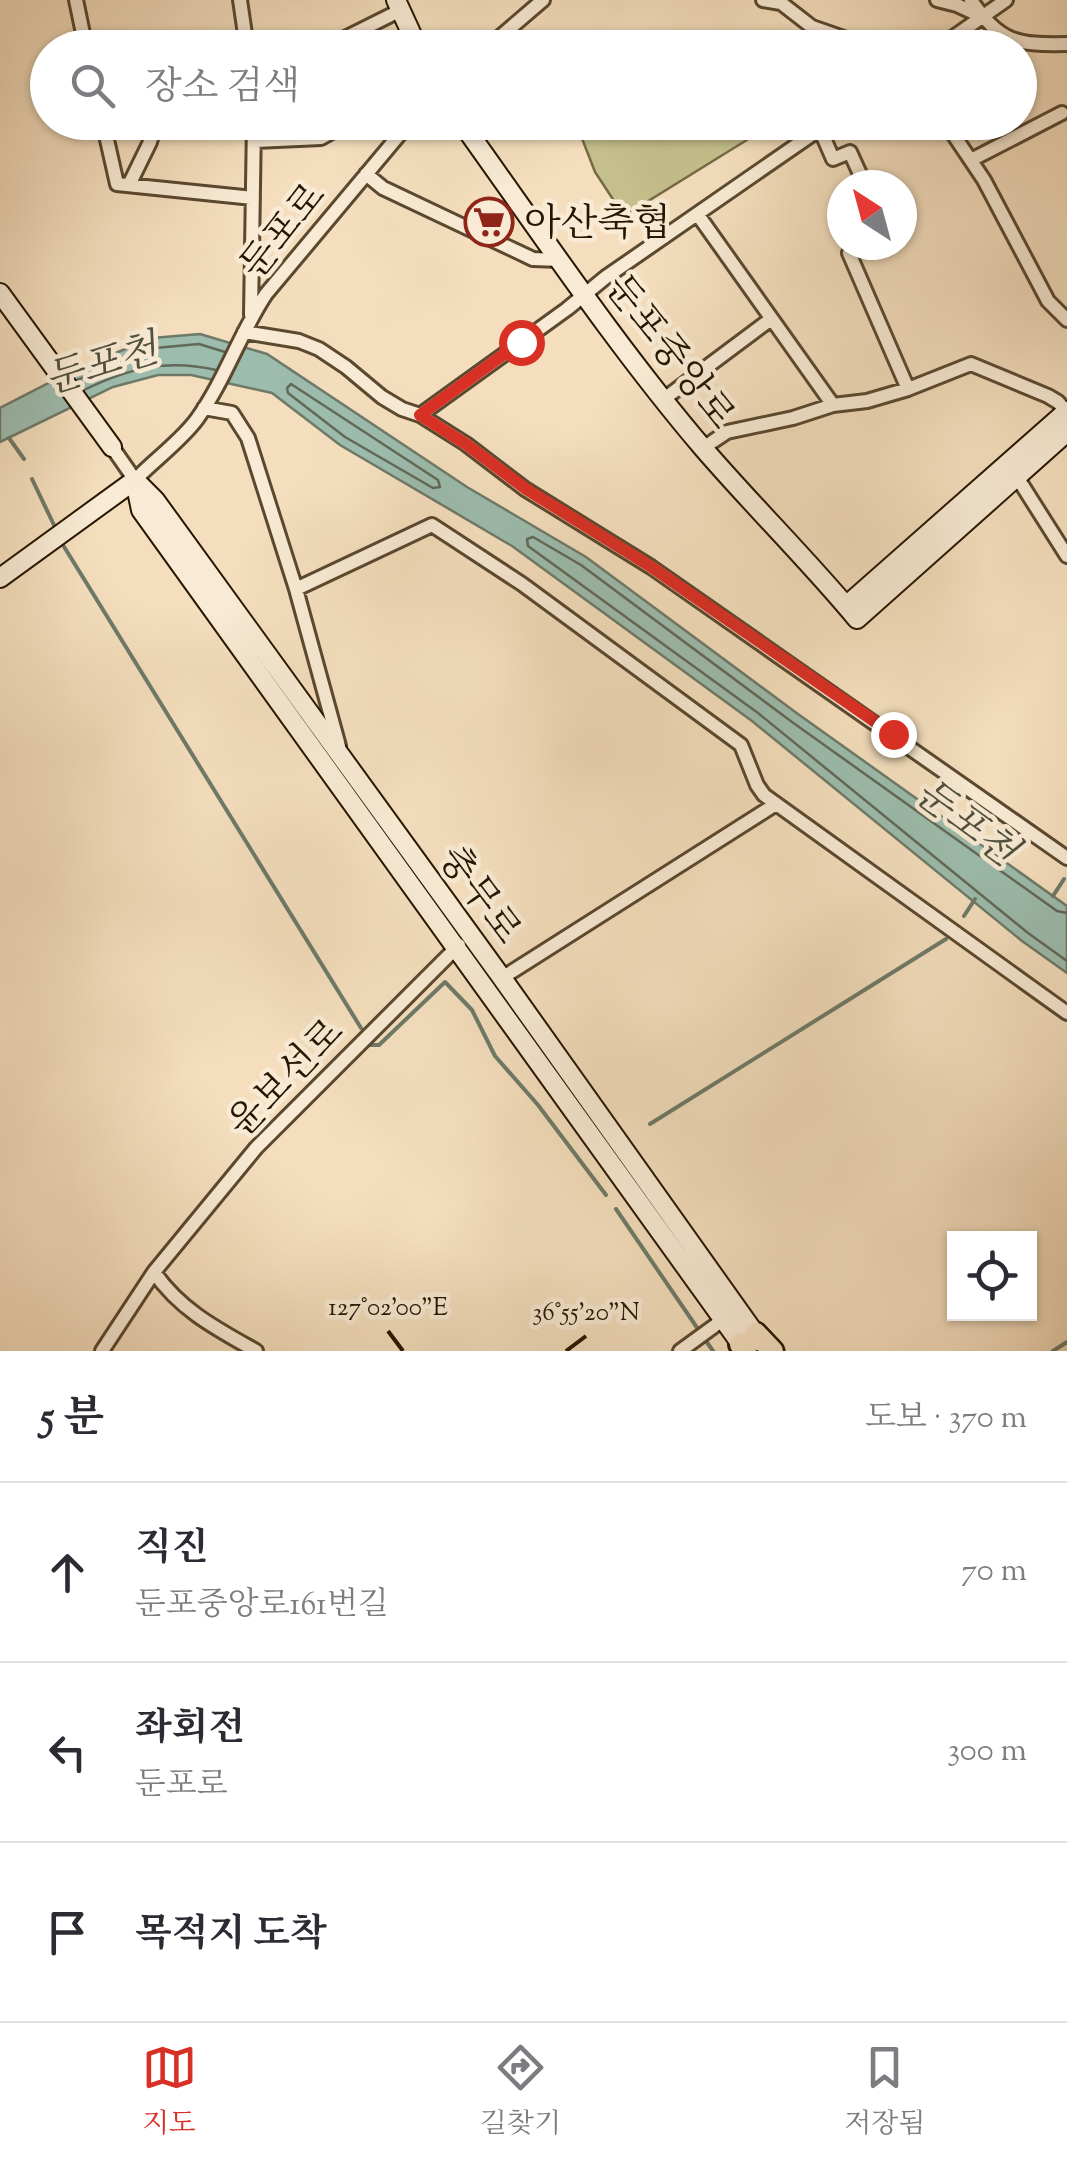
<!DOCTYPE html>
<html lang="ko">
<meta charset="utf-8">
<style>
body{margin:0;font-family:"Sorts Mill Goudy","Noto Serif KR",serif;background:#f7f7f7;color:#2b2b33}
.controls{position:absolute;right:30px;bottom:30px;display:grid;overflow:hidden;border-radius:0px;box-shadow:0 2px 8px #0004}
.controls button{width:90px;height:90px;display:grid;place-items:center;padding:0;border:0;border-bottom:2px solid #e1e1e2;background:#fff;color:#2b2b33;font:50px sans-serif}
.compass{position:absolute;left:827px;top:170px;width:90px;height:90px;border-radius:50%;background:#fff;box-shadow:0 2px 8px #0004;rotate:324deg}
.stop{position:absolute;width:30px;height:30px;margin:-22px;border:8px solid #d93025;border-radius:50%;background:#fff}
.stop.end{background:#d93025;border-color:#fff;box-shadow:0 2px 10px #0008}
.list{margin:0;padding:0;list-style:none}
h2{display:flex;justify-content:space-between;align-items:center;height:130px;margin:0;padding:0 40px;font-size:42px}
h2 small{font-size:32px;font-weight:400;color:#7c7c81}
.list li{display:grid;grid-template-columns:65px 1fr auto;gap:30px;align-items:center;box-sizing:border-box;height:180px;padding:0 40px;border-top:2px solid #e1e1e2}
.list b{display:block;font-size:38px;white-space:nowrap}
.list p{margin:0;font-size:32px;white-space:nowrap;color:#7c7c81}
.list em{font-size:32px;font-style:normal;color:#7c7c81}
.icon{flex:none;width:55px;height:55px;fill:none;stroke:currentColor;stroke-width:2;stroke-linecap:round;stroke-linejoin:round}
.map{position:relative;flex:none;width:1067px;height:1351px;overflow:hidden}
.search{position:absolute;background:#fff;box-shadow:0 2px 8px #0004;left:30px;right:30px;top:30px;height:110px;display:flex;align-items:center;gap:25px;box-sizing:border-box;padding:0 35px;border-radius:55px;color:#7c7c81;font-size:38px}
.sheet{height:670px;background:#fff}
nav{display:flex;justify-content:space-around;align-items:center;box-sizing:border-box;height:140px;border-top:2px solid #e1e1e2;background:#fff;font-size:28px;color:#7c7c81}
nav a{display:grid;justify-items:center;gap:5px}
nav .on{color:#d93025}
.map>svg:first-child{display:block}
.green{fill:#c4bf8c;stroke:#756a46;stroke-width:2.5}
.water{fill:#9cbcae;stroke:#6d7a68;stroke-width:2.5}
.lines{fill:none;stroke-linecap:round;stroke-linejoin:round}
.shore{stroke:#616957;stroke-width:2.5}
.stream{stroke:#6d7a68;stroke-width:4}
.street-casing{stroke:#5a482f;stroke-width:18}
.secondary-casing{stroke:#261600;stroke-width:22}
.primary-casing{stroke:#261600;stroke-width:25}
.highway-casing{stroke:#261600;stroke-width:28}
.street{stroke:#f8ead4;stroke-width:12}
.secondary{stroke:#f8ead4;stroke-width:18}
.primary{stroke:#f4debd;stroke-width:20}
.highway{stroke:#f4debd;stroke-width:22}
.route{stroke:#d93025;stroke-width:12}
.ticks{fill:none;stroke:#261600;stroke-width:4}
.labels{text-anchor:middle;stroke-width:9;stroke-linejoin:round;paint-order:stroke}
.poi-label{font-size:38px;fill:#261600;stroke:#f8ead4;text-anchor:start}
.street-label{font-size:38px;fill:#261600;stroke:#f8ead4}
.water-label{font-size:40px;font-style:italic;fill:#4f503d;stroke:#f8ead4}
.ticks-label{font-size:25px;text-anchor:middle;fill:#261600;stroke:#f8ead4;stroke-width:9;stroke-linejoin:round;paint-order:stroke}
</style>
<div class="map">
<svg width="1067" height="1351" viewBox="0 0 1067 1351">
<rect width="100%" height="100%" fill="#f4debd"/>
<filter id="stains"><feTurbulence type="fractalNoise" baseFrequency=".002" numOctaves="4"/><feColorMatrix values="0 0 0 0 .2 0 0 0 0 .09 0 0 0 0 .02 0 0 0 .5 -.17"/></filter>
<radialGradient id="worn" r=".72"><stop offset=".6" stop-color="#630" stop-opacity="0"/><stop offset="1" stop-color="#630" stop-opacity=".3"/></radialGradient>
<path class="green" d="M758,122L763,130L624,216L595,172L576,123Z"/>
<path class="water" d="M200,334L267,354L467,487L586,557L798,714L1067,906V973L1022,941L752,721L512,546L340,445L272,393L191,375H158L113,387L0,442V408L72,371L152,338Z"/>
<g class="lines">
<path class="shore" d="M77,380L155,348L199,344L225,352
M291,384L438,480L440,487L433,488L345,437L288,393L287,388Z
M84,390C129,368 167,359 216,370
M1067,913L1057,911L792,722L581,565L533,537L527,539L528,546L758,713L1028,933L1067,961"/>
<path class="stream" d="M9,438L24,459
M32,479L54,525
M63,545L361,1028
M1053,896L1064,879
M964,916L975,899
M371,1045H379L445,982L472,1010L495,1056L538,1105L606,1195
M650,1124L946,939
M616,1209L700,1332
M706,1341L713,1351
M1053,1351L1067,1342"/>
<g class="street-casing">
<path id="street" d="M76,0L86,48
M240,0L247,48
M763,0L781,3L812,27L872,48
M937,0L957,5L981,16
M971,0C1000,43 1017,45 1067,44
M325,48L401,10
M487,48L543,0
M938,48L1006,0
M103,122L117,184L253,198
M386,122L402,132
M945,122L984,180L1048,301L1067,320
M820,129L833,159L850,152L865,185
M255,141L321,138L337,129L365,122
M971,160L1062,113
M366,174L383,188L533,259L560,260
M129,185L150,142L156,122
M698,215L833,405
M868,245L849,253L908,389
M251,315L254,122
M244,332L299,341L319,349L346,367L382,397L402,409L420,415L466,444L525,489L651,567L1067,858
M664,399L771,319
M204,408L232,413L248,438L296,589L339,746
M420,415L567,309L606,277L830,122
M112,447L135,480C154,460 181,441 197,419C225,380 240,333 266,294L410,122
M703,448L727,432L793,418L833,405L867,401L908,389L971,364L1048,396L1058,402L1067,412
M1017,477L1067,556
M296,589L432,525L522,584L741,745L757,785L764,795L1067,1013
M502,978L776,804
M154,1272C180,1310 217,1329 256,1351
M102,1351L154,1272L256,1148L459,945
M680,1351L724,1319"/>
</g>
<g class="secondary-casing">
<path id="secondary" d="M396,0L418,48
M461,122C540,232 616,346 703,448C753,506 808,560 857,619L1067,432
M0,293L112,447
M135,480L155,500L502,978L761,1342
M135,481L141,510L746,1351
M0,578L135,480
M846,606L1067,411"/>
</g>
<g class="primary-casing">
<path id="primary" d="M756,1333L773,1351"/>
</g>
<g class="highway-casing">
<path id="highway" d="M741,1344L745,1351"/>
</g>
<use href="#street" class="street"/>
<use href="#secondary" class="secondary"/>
<use href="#primary" class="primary"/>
<use href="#highway" class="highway"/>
</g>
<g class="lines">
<path class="route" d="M521,342L420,415L466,444L526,489L650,566L893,734"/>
</g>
<path class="ticks" d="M388,1331L403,1351M566,1351L586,1336"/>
<defs>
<g id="supermarket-ring" transform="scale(2.5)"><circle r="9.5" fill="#f8ead4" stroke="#8f2418" stroke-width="1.5"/><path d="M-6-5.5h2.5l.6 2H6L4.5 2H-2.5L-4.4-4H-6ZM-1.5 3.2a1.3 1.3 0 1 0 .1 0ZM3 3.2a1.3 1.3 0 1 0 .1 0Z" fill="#8f2418"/></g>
</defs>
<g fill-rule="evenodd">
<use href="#supermarket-ring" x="489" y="222"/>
</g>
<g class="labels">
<g class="poi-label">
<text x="524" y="235">아산축협</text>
</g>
<g class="street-label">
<text transform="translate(282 230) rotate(-51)" y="13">둔포로</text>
<text transform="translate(671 351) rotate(52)" y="13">둔포중앙로</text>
<text transform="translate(481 894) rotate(54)" y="13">충무로</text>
<text transform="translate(285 1077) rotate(-46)" y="13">윤보선로</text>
</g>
<g class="water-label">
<text transform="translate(101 363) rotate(-17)" y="14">둔포천</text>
<text transform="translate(967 821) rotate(37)" y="14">둔포천</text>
</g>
</g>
<g class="ticks-label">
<text x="388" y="1315">127°02'00"E</text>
<text x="586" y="1320">36°55'20"N</text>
</g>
<rect width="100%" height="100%" filter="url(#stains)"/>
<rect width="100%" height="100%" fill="url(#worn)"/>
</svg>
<div class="controls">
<button><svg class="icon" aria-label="locate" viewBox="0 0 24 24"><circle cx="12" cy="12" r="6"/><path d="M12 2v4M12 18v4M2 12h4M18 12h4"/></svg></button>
</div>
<svg class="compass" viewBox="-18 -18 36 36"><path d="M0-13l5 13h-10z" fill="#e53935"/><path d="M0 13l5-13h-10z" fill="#7c7c81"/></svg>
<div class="stop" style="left:521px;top:342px"></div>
<div class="stop end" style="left:893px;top:734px"></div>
<div class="search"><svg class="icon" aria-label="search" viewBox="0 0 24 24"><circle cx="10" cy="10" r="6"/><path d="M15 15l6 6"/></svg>장소 검색</div>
</div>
<section class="sheet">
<h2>5 분<small>도보 · 370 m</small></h2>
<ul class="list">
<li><svg class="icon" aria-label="ahead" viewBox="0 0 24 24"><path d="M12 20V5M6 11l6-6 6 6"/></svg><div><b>직진</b><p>둔포중앙로161번길</p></div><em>70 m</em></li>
<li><svg class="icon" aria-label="left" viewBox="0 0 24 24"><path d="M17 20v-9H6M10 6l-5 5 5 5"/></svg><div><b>좌회전</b><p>둔포로</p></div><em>300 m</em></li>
<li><svg class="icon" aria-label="arrive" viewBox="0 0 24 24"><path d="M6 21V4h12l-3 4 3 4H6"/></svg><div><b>목적지 도착</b></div></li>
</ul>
</section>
<nav>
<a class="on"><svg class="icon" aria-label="map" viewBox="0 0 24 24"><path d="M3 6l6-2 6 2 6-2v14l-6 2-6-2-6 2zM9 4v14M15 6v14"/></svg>지도</a>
<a><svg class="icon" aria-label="directions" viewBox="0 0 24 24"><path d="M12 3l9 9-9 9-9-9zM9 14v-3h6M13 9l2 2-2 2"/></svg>길찾기</a>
<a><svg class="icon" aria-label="saved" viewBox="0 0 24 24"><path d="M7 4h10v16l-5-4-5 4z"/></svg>저장됨</a>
</nav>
